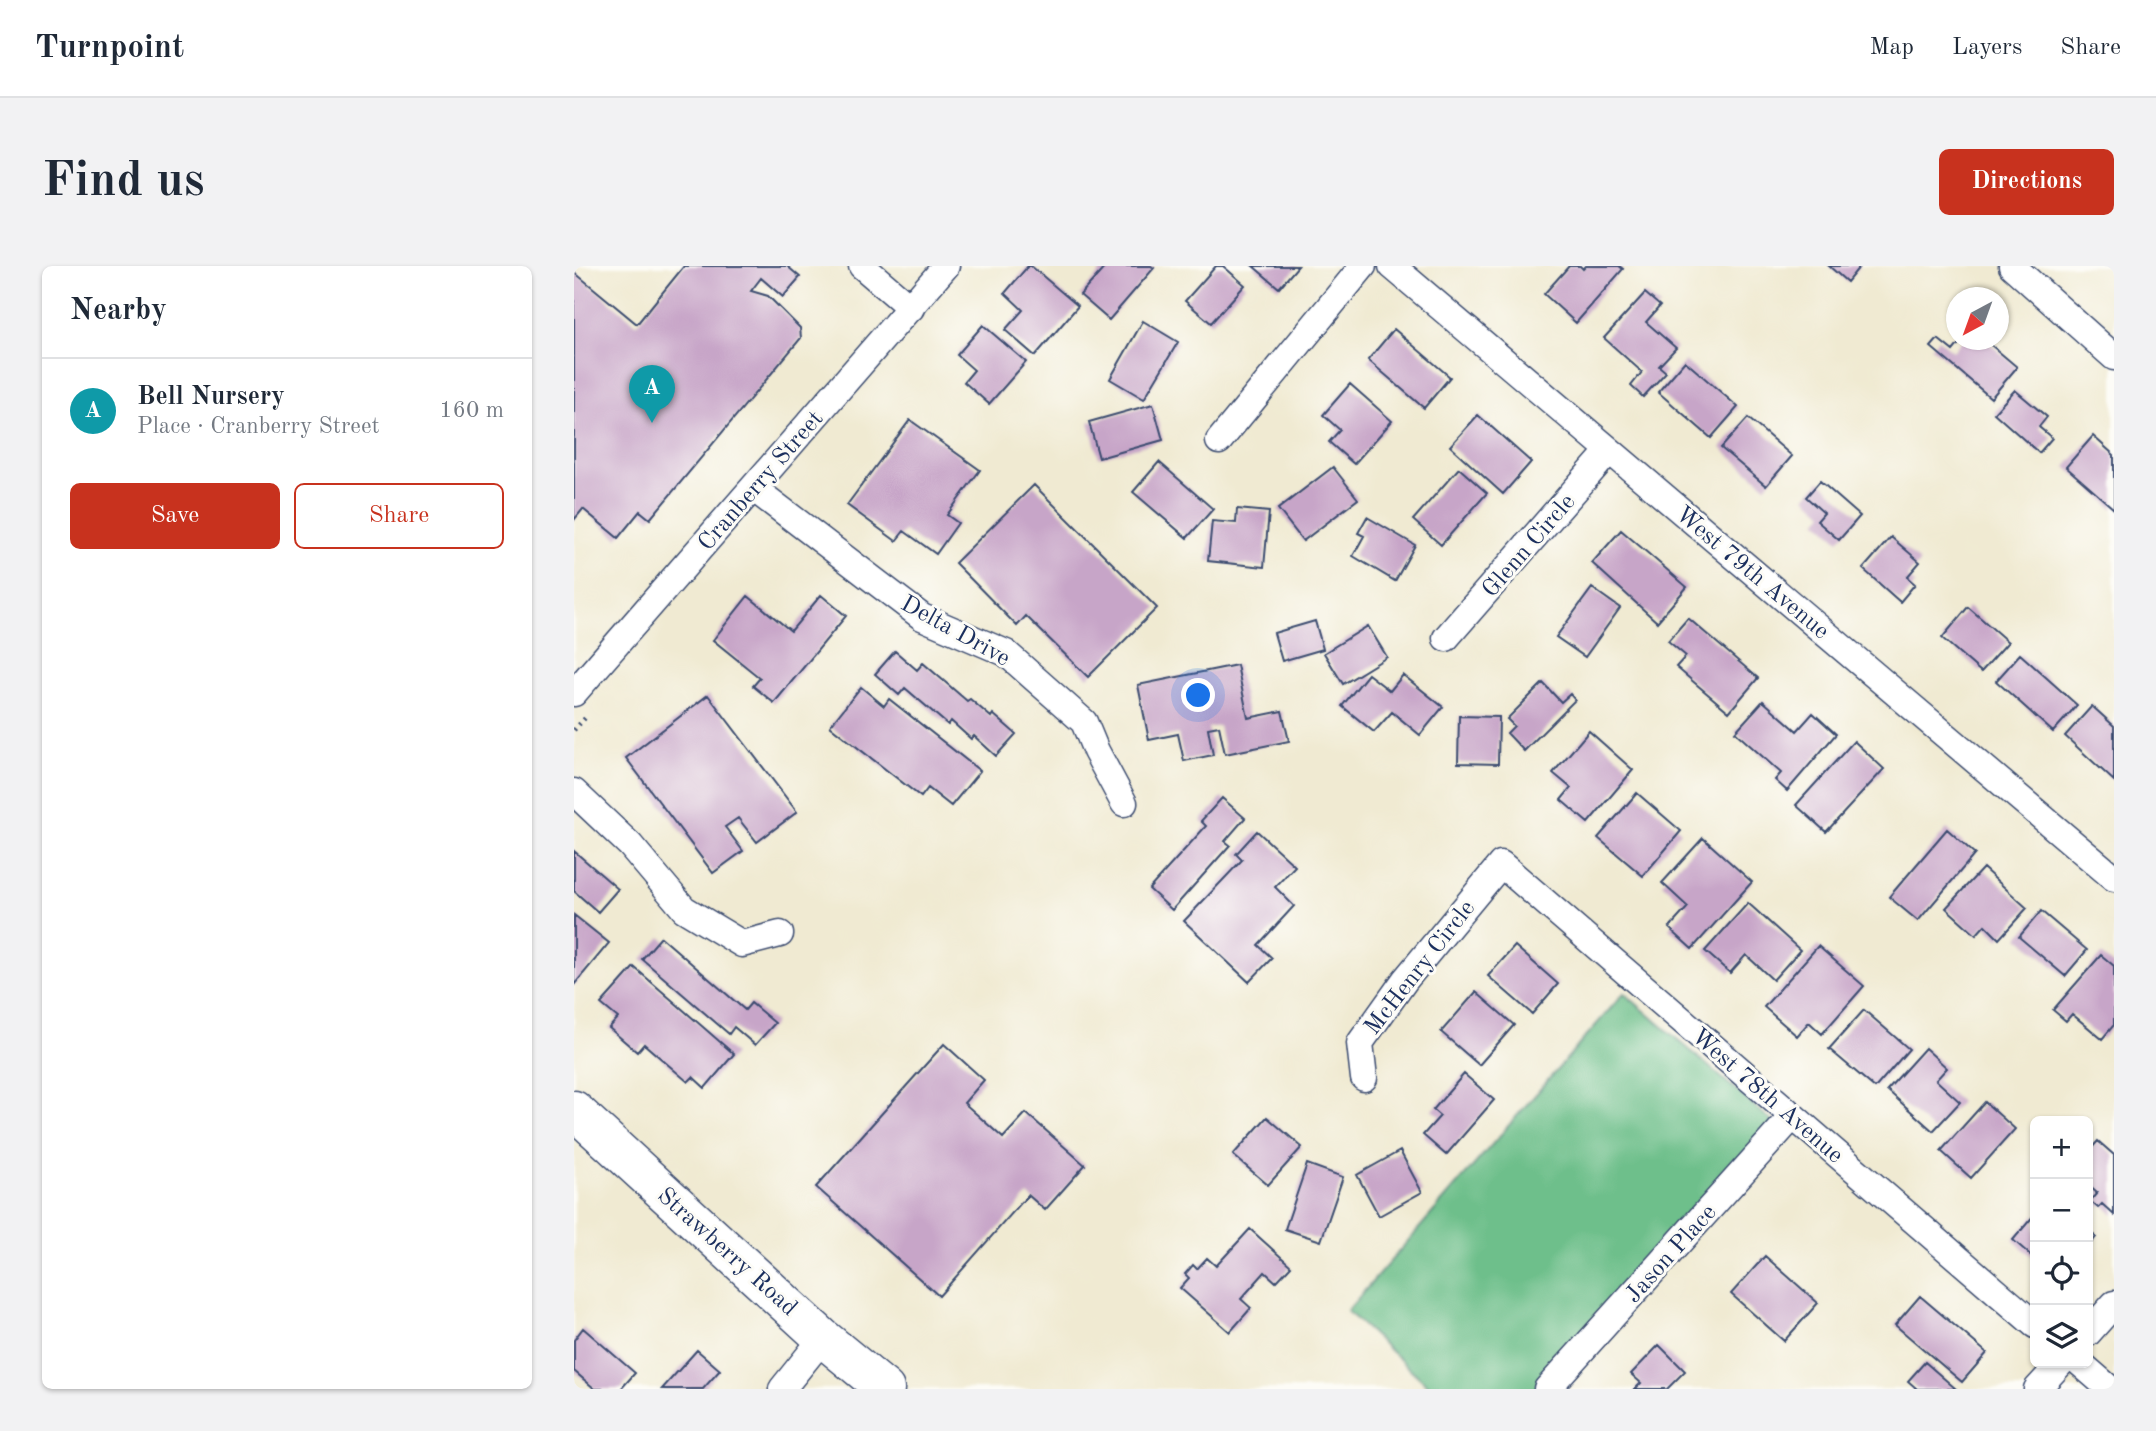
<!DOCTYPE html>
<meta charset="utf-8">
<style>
body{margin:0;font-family:"Old Standard TT",serif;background:#f2f2f3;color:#1f2937}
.controls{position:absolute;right:21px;bottom:21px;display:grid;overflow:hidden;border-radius:10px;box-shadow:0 2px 5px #0004}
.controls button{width:63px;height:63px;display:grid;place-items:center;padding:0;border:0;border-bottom:2px solid #e0e1e3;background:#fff;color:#1f2937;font:35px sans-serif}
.compass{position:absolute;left:1372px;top:21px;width:63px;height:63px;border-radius:50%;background:#fff;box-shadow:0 2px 5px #0004;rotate:221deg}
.you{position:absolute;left:625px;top:430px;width:24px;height:24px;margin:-18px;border:5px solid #fff;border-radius:50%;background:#1a73e8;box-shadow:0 0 0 10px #1a73e833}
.badge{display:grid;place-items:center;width:46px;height:46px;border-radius:50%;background:#c8321e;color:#fff;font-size:23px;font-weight:700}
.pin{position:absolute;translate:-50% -58px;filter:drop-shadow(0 2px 4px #0008)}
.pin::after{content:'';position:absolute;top:37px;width:24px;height:21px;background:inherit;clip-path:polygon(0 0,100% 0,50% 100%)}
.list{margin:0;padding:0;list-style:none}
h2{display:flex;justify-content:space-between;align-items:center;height:91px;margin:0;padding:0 28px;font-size:30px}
h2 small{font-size:23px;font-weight:400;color:#747a83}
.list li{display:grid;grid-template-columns:46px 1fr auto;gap:21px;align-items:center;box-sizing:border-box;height:105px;padding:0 28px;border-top:2px solid #e0e1e3}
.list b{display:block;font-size:26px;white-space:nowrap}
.list p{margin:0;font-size:23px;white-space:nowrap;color:#747a83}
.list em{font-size:23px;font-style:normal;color:#747a83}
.actions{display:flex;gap:14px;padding:21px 28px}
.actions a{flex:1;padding:16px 0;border:2px solid #c8321e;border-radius:10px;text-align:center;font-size:24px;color:#c8321e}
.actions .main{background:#c8321e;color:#fff}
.icon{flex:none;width:38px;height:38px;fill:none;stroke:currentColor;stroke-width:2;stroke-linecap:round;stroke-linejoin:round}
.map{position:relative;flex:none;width:1540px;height:1123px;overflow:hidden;border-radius:10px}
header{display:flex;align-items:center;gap:42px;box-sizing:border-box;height:98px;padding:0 35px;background:#fff;border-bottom:2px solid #e0e1e3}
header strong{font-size:33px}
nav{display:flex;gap:38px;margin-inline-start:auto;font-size:24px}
.intro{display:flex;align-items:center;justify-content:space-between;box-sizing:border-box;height:168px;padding:0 42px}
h1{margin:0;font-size:49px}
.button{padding:18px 32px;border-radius:10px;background:#c8321e;color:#fff;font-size:24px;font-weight:700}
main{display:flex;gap:42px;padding:0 42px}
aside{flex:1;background:#fff;border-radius:10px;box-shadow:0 2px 5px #0004}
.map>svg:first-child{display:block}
.forest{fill:#6ebf8b;stroke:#447774;stroke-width:2}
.building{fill:#c7a5c8}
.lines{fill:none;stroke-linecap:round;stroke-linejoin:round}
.street-casing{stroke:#3b4b6f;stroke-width:29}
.secondary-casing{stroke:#3b4b6f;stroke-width:41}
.path{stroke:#3b4b6f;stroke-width:4.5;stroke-dasharray:2 5;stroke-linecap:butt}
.street{stroke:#fff;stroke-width:26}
.secondary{stroke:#fff;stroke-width:38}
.labels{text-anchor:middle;stroke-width:6;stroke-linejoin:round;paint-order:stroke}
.street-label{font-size:24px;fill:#1b2f5e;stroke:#fdfcf7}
</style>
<header>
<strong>Turnpoint</strong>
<nav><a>Map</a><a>Layers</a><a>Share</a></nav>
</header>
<div class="intro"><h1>Find us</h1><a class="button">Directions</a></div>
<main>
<aside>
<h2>Nearby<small></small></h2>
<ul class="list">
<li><span class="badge" style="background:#0f9aa8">A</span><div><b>Bell Nursery</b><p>Place · Cranberry Street</p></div><em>160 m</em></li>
</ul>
<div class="actions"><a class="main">Save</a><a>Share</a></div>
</aside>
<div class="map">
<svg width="1540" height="1123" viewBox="0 0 1540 1123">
<rect width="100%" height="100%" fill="#fdfcf7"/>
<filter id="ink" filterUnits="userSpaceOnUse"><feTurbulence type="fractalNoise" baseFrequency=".0143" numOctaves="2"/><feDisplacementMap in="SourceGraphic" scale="14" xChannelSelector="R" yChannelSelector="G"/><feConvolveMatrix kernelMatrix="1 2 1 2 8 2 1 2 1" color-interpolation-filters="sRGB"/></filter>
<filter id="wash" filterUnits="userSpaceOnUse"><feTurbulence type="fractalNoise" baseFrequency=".00686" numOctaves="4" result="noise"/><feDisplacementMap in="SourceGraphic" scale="28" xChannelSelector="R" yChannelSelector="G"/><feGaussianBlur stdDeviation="1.57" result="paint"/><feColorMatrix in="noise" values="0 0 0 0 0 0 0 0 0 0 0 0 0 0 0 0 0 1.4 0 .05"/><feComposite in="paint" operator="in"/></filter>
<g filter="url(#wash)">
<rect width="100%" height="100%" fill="#f0ead2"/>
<path class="forest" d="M1050,727L1200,857L963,1123H858L773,1045Z"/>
<g id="blocks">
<path class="building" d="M110,0H213L226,11L209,31L187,12L177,25L194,30L226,62L227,72L76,253L66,245L44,272L9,243L0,254V6L63,58Z
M454,0H457L504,40L461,90L431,64L449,44L431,27Z
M532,0H577L580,2L535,54L506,29Z
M642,0H649L671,19L637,57L611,35Z
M679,0H724L705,22Z
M995,0H1006L1009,3L1012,0H1045L1049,3L1002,57L970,28Z
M1255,0H1286L1273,16Z
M1071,27L1086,40L1072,56L1102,82L1085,100L1092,106L1069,131L1057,120L1068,106L1030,72Z
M569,55L604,76L570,133L536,113Z
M409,59L452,96L415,138L390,116L400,104L383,89Z
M820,63L876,111L850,142L794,94Z
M1364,73L1379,85L1388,74H1411L1443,101L1417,132L1357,81Z
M1111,95L1164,141L1137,172L1084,126Z
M776,118L818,155L780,198L755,176L766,164L749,149Z
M1441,124L1473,151L1465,161L1478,172L1465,187L1420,147Z
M579,138L589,174L525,192L515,156Z
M904,149L957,196L929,228L876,180Z
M1174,152L1218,190L1192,220L1147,182Z
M336,154L406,204L373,249L384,257L362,288L330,265L322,275L273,239Z
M1519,170L1540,189V243L1492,201Z
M585,196L639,243L613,272L559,226Z
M759,201L784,233L729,275L704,243Z
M885,202L913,227L867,279L839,254Z
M1246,215L1286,250L1265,274L1243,255L1250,247L1232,231Z
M460,219L583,342L514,411L452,350L443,360L381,297Z
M663,243L695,246L690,301L634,295L638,255L662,257Z
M793,251L841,279L821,315L779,290L790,270L784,267Z
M1047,264L1113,321L1083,356L1018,297Z
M1317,271L1346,296L1333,311L1341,318L1326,336L1289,303Z
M1018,322L1046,342L1011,391L982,371Z
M247,329L272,350L200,437L179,420L186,412L139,374L174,330L217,365Z
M1394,341L1434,376L1407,406L1368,372Z
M1114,352L1184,412L1155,446L1102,401L1112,390L1094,375Z
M741,355L749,383L708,395L700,367Z
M794,360L813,391L769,418L750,387Z
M321,385L343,404L349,397L393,435L396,433L417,451L419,448L442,468L422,490L400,470L397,473L377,455L374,459L331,422L325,429L301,408Z
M1446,388L1503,439L1479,466L1422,415Z
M663,399L674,452L708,445L715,475L651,488L645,460L634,462L639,489L610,495L604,468L575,474L564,419Z
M794,408L816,425L829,409L869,441L846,469L818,446L800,466L768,440Z
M969,417L987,436L996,428L1001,434L950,485L933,467L940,460L933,453Z
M287,421L310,440L315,433L406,505L377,540L354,522L347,531L256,460Z
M134,429L223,546L183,576L164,552L151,561L169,585L139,607L52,492Z
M1189,435L1223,465L1239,447L1262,468L1213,525L1201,514L1207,507L1161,466Z
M1518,440L1540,460V515L1491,470Z
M885,450L925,451L924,498L884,497Z
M1015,465L1059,504L1014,557L987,534L997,522L979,507Z
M1280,475L1310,503L1252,566L1222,539Z
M1063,527L1107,565L1069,610L1024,572Z
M648,532L671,552L651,575L656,579L598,644L575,623L632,560L627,555Z
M1373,563L1401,588L1344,655L1315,631Z
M683,565L721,600L701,621L720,640L684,679L698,692L675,716L610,655L668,594L662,588Z
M1129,572L1178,616L1118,683L1095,662L1114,641L1088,617Z
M0,585L44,623L24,646L0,625Z
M1409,602L1453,642L1425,673L1411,659L1402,669L1372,642Z
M1174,637L1226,684L1199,714L1172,689L1156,707L1131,685Z
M1467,645L1513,684L1491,710L1445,671Z
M0,649L35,677L0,719Z
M87,671L171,744L177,737L201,757L181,779L160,761L155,768L68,693Z
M941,680L984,718L958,748L914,710Z
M1244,680L1290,720L1248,768L1235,756L1223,770L1190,741Z
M1527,689L1540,700V759L1528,773L1498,748L1492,755L1479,744Z
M60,701L160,788L131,822L119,811L114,816L70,778L63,786L35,762L44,752L27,738Z
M902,726L940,759L905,799L867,766Z
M1290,744L1335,783L1301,822L1255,783Z
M370,778L410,814L390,837L429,872L452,847L511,899L471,944L454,929L365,1030L242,921Z
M1351,782L1373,802L1362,814L1386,836L1359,865L1313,824Z
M890,808L920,834L872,889L849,869L866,850L859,844Z
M1411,836L1441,863L1397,912L1367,885Z
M693,851L728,881L694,919L659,889Z
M1524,875L1540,889V949L1528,938L1524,942L1516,935L1523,927L1514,919V886Z
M826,885L848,926L805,950L783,909Z
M733,898L769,911L747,975L711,963Z
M1461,948V993L1439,974Z
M676,963L717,1000L702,1016L691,1006L667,1033L677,1042L656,1066L606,1022L615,1012L611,1008L619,999L623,1003L633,992L642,1000Z
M1514,964L1522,971L1514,981Z
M1191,990L1244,1037L1210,1075L1157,1028Z
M1346,1030L1413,1087L1388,1116L1321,1059Z
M9,1062L61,1107L47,1123H21L0,1105V1074Z
M1085,1079L1111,1105L1093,1123H1061L1067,1117L1057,1108Z
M123,1084L146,1104L129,1123H88Z
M1351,1096L1382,1123H1341L1342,1122L1334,1115Z"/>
</g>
</g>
<g filter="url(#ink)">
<use href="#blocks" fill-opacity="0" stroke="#3b4b6f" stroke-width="2"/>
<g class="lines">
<g class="street-casing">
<path id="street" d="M288,0L337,42
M818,0L1540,612
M1438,0L1540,91
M645,175L789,0
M179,222L348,351L432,387L510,456L522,485L550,537
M872,372L1035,185
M0,427L372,0
M0,526L56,579L110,643L168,678L206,668
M790,812L786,777L831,714L927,598L1461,1059
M1514,1067L1540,1038
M1506,1097L1536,1123
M208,1123L249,1072
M973,1123L1219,850
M1463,1123L1487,1097"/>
</g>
<g class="secondary-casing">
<path id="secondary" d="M0,844L249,1072L311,1123"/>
</g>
<path class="path" d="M0,464L11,452"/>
<use href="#street" class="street"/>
<use href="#secondary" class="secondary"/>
</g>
</g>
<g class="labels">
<g class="street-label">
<text transform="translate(186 214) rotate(-49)" y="8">Cranberry Street</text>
<text transform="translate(954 279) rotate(-49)" y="8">Glenn Circle</text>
<text transform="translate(1179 306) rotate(40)" y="8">West 79th Avenue</text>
<text transform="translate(382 364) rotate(29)" y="8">Delta Drive</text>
<text transform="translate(845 701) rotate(-52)" y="8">McHenry Circle</text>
<text transform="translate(1194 829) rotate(41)" y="8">West 78th Avenue</text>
<text transform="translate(154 985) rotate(42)" y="8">Strawberry Road</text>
<text transform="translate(1096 987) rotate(-48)" y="8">Jason Place</text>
</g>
</g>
</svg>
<div class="controls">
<button>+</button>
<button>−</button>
<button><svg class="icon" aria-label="locate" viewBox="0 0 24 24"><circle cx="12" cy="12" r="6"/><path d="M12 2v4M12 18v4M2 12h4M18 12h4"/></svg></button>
<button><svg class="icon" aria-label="layers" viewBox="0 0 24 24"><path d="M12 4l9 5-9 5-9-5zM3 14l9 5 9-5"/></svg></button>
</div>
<svg class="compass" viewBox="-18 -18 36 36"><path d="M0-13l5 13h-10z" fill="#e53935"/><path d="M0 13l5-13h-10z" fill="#747a83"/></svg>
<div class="you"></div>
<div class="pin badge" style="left:78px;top:157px;background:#0f9aa8">A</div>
</div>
</main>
